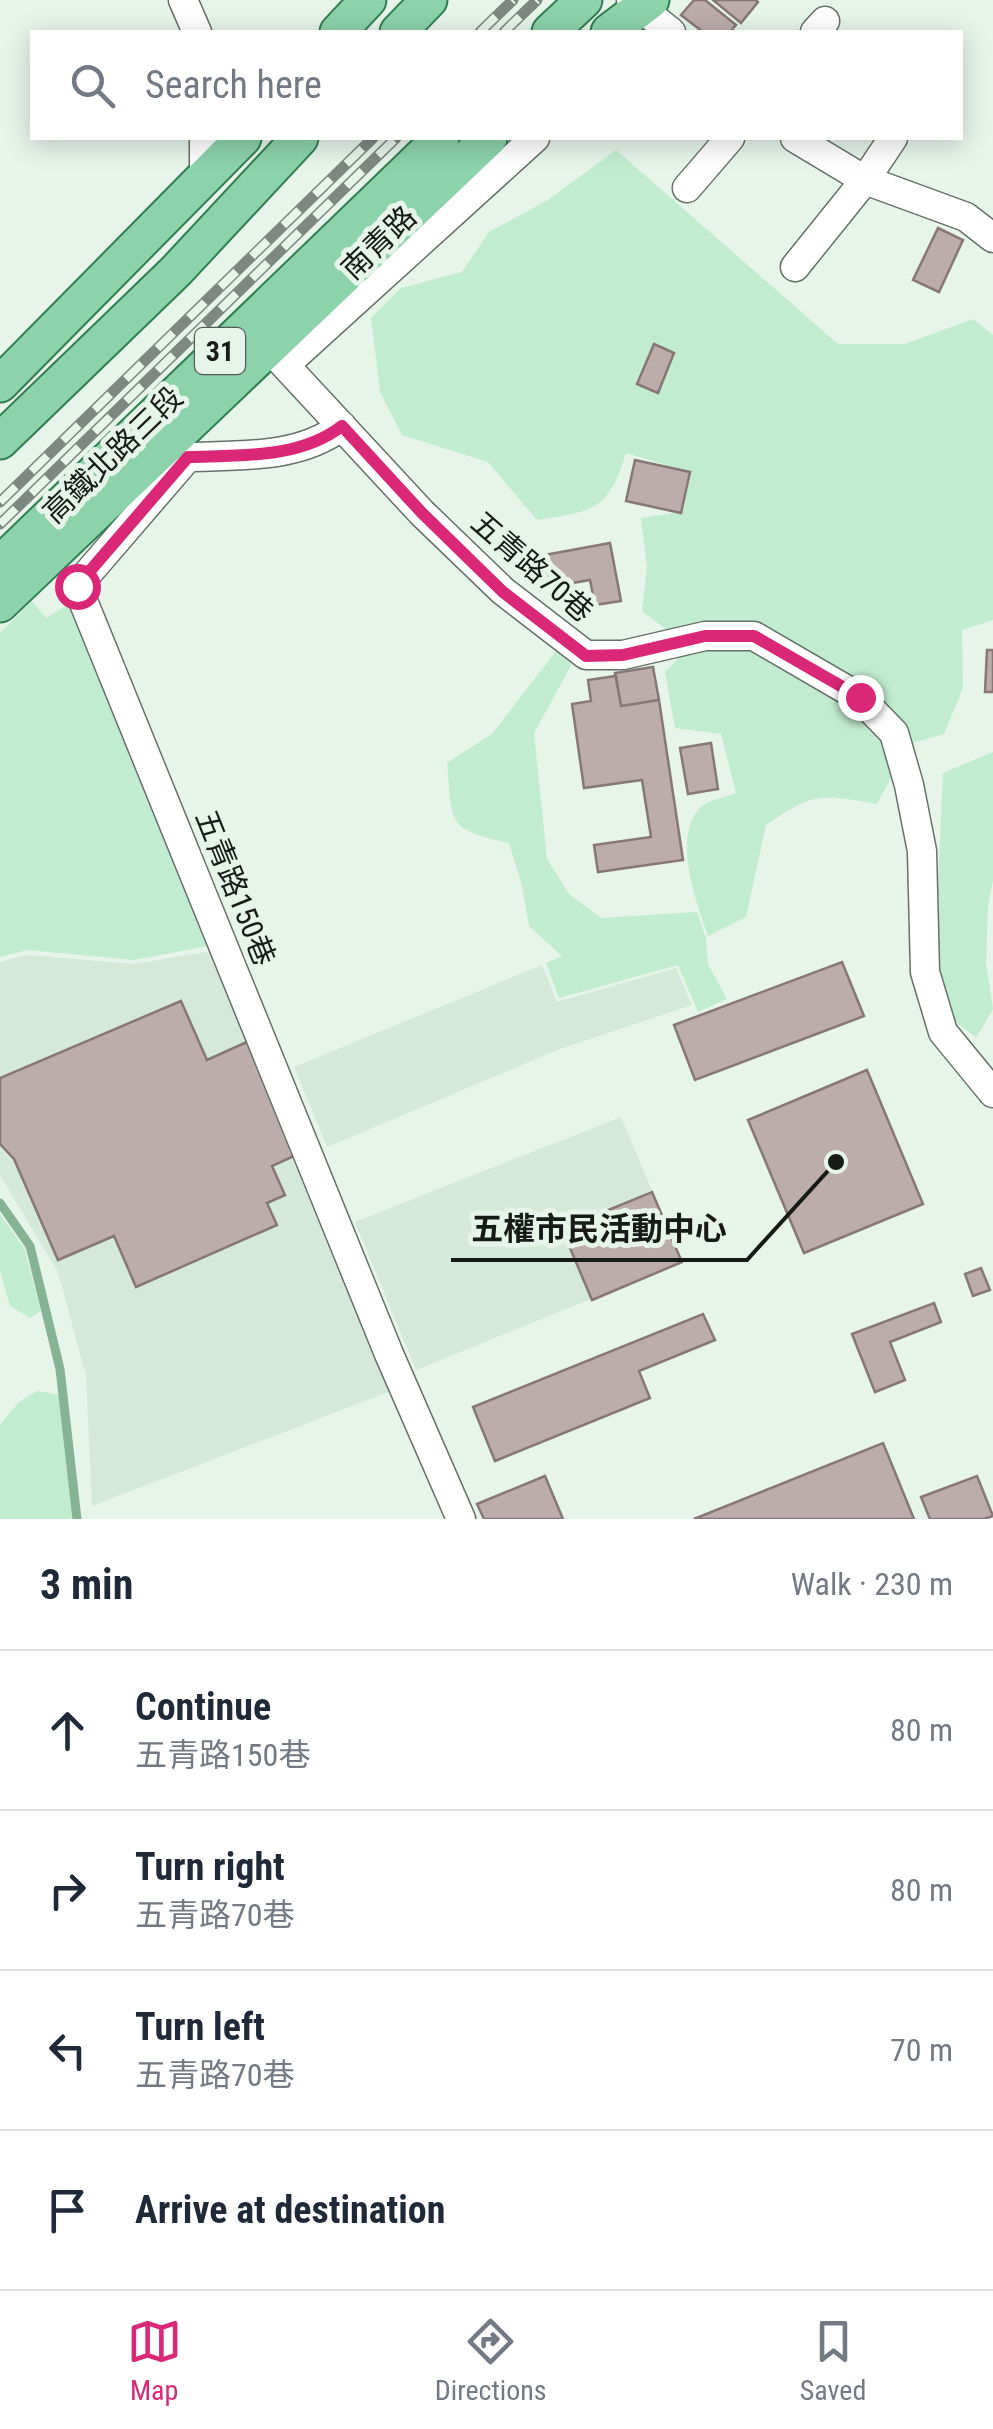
<!DOCTYPE html>
<meta charset="utf-8">
<style>
body{margin:0;font-family:"Roboto Condensed","Noto Sans TC",sans-serif;background:#f6f6f7;color:#1f2937}
.stop{position:absolute;width:30px;height:30px;margin:-22px;border:8px solid #db2777;border-radius:50%;background:#fff}
.stop.end{background:#db2777;border-color:#fff;box-shadow:0 2px 10px #0008}
.list{margin:0;padding:0;list-style:none}
h2{display:flex;justify-content:space-between;align-items:center;height:130px;margin:0;padding:0 40px;font-size:42px}
h2 small{font-size:32px;font-weight:400;color:#747a83}
.list li{display:grid;grid-template-columns:65px 1fr auto;gap:30px;align-items:center;box-sizing:border-box;height:160px;padding:0 40px;border-top:2px solid #e0e1e3}
.list b{display:block;font-size:38px;white-space:nowrap}
.list p{margin:0;font-size:32px;white-space:nowrap;color:#747a83}
.list em{font-size:32px;font-style:normal;color:#747a83}
.icon{flex:none;width:55px;height:55px;fill:none;stroke:currentColor;stroke-width:2;stroke-linecap:round;stroke-linejoin:round}
.map{position:relative;flex:none;width:993px;height:1519px;overflow:hidden}
.search{position:absolute;background:#fff;box-shadow:0 5px 25px #0003;left:30px;right:30px;top:30px;height:110px;display:flex;align-items:center;gap:25px;box-sizing:border-box;padding:0 35px;border-radius:0px;color:#747a83;font-size:38px}
.sheet{height:770px;background:#fff}
nav{display:flex;justify-content:space-around;align-items:center;box-sizing:border-box;height:140px;border-top:2px solid #e0e1e3;background:#fff;font-size:28px;color:#747a83}
nav a{display:grid;justify-items:center;gap:5px}
nav .on{color:#db2777}
.map>svg:first-child{display:block}
.built{fill:#d5e9db}
.green{fill:#c2eccf}
.lines{fill:none;stroke-linecap:round;stroke-linejoin:round}
.stream{stroke:#87b395;stroke-width:9}
.building{fill:#bdacac;stroke:#877777;stroke-width:2.5}
.minor-casing{stroke:#657169;stroke-width:31}
.major-casing{stroke:#317e52;stroke-width:39}
.minor{stroke:#fff;stroke-width:28}
.major{stroke:#8cd2aa;stroke-width:35}
.rail-casing{stroke:#7e8781;stroke-width:11}
.rail{stroke:#e6f4ea;stroke-width:8;stroke-dasharray:22;stroke-linecap:butt}
.route{stroke:#db2777;stroke-width:12}
.labels{text-anchor:middle;stroke-width:10;stroke-linejoin:round;paint-order:stroke}
.shield{fill:#e6f4ea;stroke:#545c57;stroke-width:2.5}
.shield-label{font-size:28px;font-weight:bold;fill:#161b18}
.street-label{font-size:30px;fill:#161b18;stroke:#e6f4ea}
.leader{fill:none;stroke:#161b18;stroke-width:4}
.callout-dot{fill:#161b18;stroke:#e6f4ea;stroke-width:4}
.callout-label{font-size:32px;text-anchor:middle;font-weight:bold;fill:#161b18;stroke:#e6f4ea;stroke-width:10;stroke-linejoin:round;paint-order:stroke}
</style>
<div class="map">
<svg width="993" height="1519" viewBox="0 0 993 1519">
<rect width="100%" height="100%" fill="#e6f4ea"/>
<path class="built" d="M212,951L391,1391L92,1506L86,1376L58,1272L0,1175V962L27,955L134,964Z
M542,965L557,1002L676,968L692,1005L560,1049L327,1147L294,1067Z
M621,1117L682,1262L416,1370L355,1222Z"/>
<path class="green" d="M616,150L838,344H905L973,319L993,335V620L962,630L963,688L944,734L909,744L877,804C819,794 815,792 766,825L746,917L708,936C696,901 672,838 700,808C707,800 726,797 736,793L721,734L675,728L665,672L689,647L642,611L647,567L641,518L681,512L690,472L626,453C608,512 593,511 537,520L488,462L402,435L380,392L371,318L401,288L462,272L489,232L548,200Z
M32,601L46,618L69,604L208,946L134,960L27,950L0,957V633Z
M556,651L572,664L534,733L547,859L569,894L601,918L697,912L706,938L708,964L727,999L698,1012L678,965L559,998L546,963L562,956L529,926L522,886L509,843C446,829 453,825 447,763L493,733Z
M993,752V880L988,906L986,963L993,1009L976,1038L948,1015L939,966L937,906L943,773Z
M0,1214L24,1248L41,1311L30,1318L10,1306L0,1271Z
M37,1391L61,1395L75,1519H0V1425L19,1402Z"/>
<g class="lines">
<path class="stream" d="M0,1203L30,1246L60,1369L77,1519"/>
</g>
<path class="building" d="M694,0H705L736,25L730,32H703L681,15Z
M713,0H756L758,2L741,23Z
M938,228L963,240L939,292L913,280Z
M654,344L674,353L658,393L637,384Z
M635,460L690,472L681,513L626,501Z
M610,543L621,601L595,605L590,580L544,588L539,556Z
M987,650H993V692H985Z
M653,667L659,700L621,706L615,673Z
M616,676L621,706L659,700L683,860L598,872L594,845L651,837L642,780L584,788L572,704L591,701L588,680Z
M711,743L718,789L688,794L680,748Z
M842,962L864,1016L695,1080L674,1025Z
M181,1001L207,1060L249,1041L296,1155L272,1166L285,1195L267,1203L277,1225L136,1287L114,1236L58,1260L14,1159L0,1144V1078Z
M867,1070L923,1204L804,1253L748,1120Z
M652,1192L682,1262L592,1300L562,1229Z
M981,1268L990,1290L973,1296L965,1274Z
M934,1303L941,1322L890,1342L905,1380L875,1392L852,1334Z
M703,1314L715,1340L639,1371L650,1398L495,1461L473,1407Z
M883,1443L914,1519H694Z
M545,1476L563,1519H484L477,1504Z
M977,1476L993,1516L984,1519H930L921,1497Z"/>
<g class="lines">
<g class="minor-casing">
<path id="minor" d="M183,0L197,32
M631,0L671,32
M815,32L825,21
M795,138L865,180L966,217L993,238
M204,180V138
M687,188L730,138
M795,267L865,180L893,138
M269,348L422,513L503,591L586,655H623L705,636H754L859,697L894,733L909,785L922,851L925,972L943,1032L993,1093
M285,365L535,138
M342,426C299,459 241,455 188,457L77,586L389,1354L461,1519"/>
</g>
<g class="major-casing">
<path id="major" d="M338,32L368,0
M398,32L429,0
M550,32L584,0
M609,32L651,0
M0,384L243,138
M0,441L176,271L300,138
M0,564L441,138
M0,604L489,138"/>
</g>
<use href="#minor" class="minor"/>
<use href="#major" class="major"/>
<g class="rail-casing">
<path id="rail" d="M480,32L513,0
M504,32L537,0
M0,502L373,138
M0,524L396,138"/>
</g>
<use href="#rail" class="rail"/>
</g>
<g class="lines">
<path class="route" d="M77,586L188,457C241,455 299,459 342,426L422,513L503,592L586,656L623,655L705,636H754L860,697"/>
</g>
<g class="labels">
<rect class="shield" x="195" y="328" width="50" height="46" rx="8"/>
<g class="shield-label">
<text x="220" y="361">31</text>
</g>
<g class="street-label">
<text transform="translate(379 243) rotate(-44)" y="10">南青路</text>
<text transform="translate(113 455) rotate(-44)" y="10">高鐵北路三段</text>
<text transform="translate(532 567) rotate(41)" y="10">五青路70巷</text>
<text transform="translate(235 888) rotate(68)" y="10">五青路150巷</text>
</g>
</g>
<path class="leader" d="M836 1162L747 1260H451"/>
<circle class="callout-dot" cx="836" cy="1162" r="10"/>
<g class="callout-label">
<text x="599" y="1240">五權市民活動中心</text>
</g>
</svg>
<div class="stop" style="left:77px;top:586px"></div>
<div class="stop end" style="left:860px;top:697px"></div>
<div class="search"><svg class="icon" aria-label="search" viewBox="0 0 24 24"><circle cx="10" cy="10" r="6"/><path d="M15 15l6 6"/></svg>Search here</div>
</div>
<section class="sheet">
<h2>3 min<small>Walk · 230 m</small></h2>
<ul class="list">
<li><svg class="icon" aria-label="ahead" viewBox="0 0 24 24"><path d="M12 20V5M6 11l6-6 6 6"/></svg><div><b>Continue</b><p>五青路150巷</p></div><em>80 m</em></li>
<li><svg class="icon" aria-label="right" viewBox="0 0 24 24"><path d="M7 20v-9h11M14 6l5 5-5 5"/></svg><div><b>Turn right</b><p>五青路70巷</p></div><em>80 m</em></li>
<li><svg class="icon" aria-label="left" viewBox="0 0 24 24"><path d="M17 20v-9H6M10 6l-5 5 5 5"/></svg><div><b>Turn left</b><p>五青路70巷</p></div><em>70 m</em></li>
<li><svg class="icon" aria-label="arrive" viewBox="0 0 24 24"><path d="M6 21V4h12l-3 4 3 4H6"/></svg><div><b>Arrive at destination</b></div></li>
</ul>
</section>
<nav>
<a class="on"><svg class="icon" aria-label="map" viewBox="0 0 24 24"><path d="M3 6l6-2 6 2 6-2v14l-6 2-6-2-6 2zM9 4v14M15 6v14"/></svg>Map</a>
<a><svg class="icon" aria-label="directions" viewBox="0 0 24 24"><path d="M12 3l9 9-9 9-9-9zM9 14v-3h6M13 9l2 2-2 2"/></svg>Directions</a>
<a><svg class="icon" aria-label="saved" viewBox="0 0 24 24"><path d="M7 4h10v16l-5-4-5 4z"/></svg>Saved</a>
</nav>
